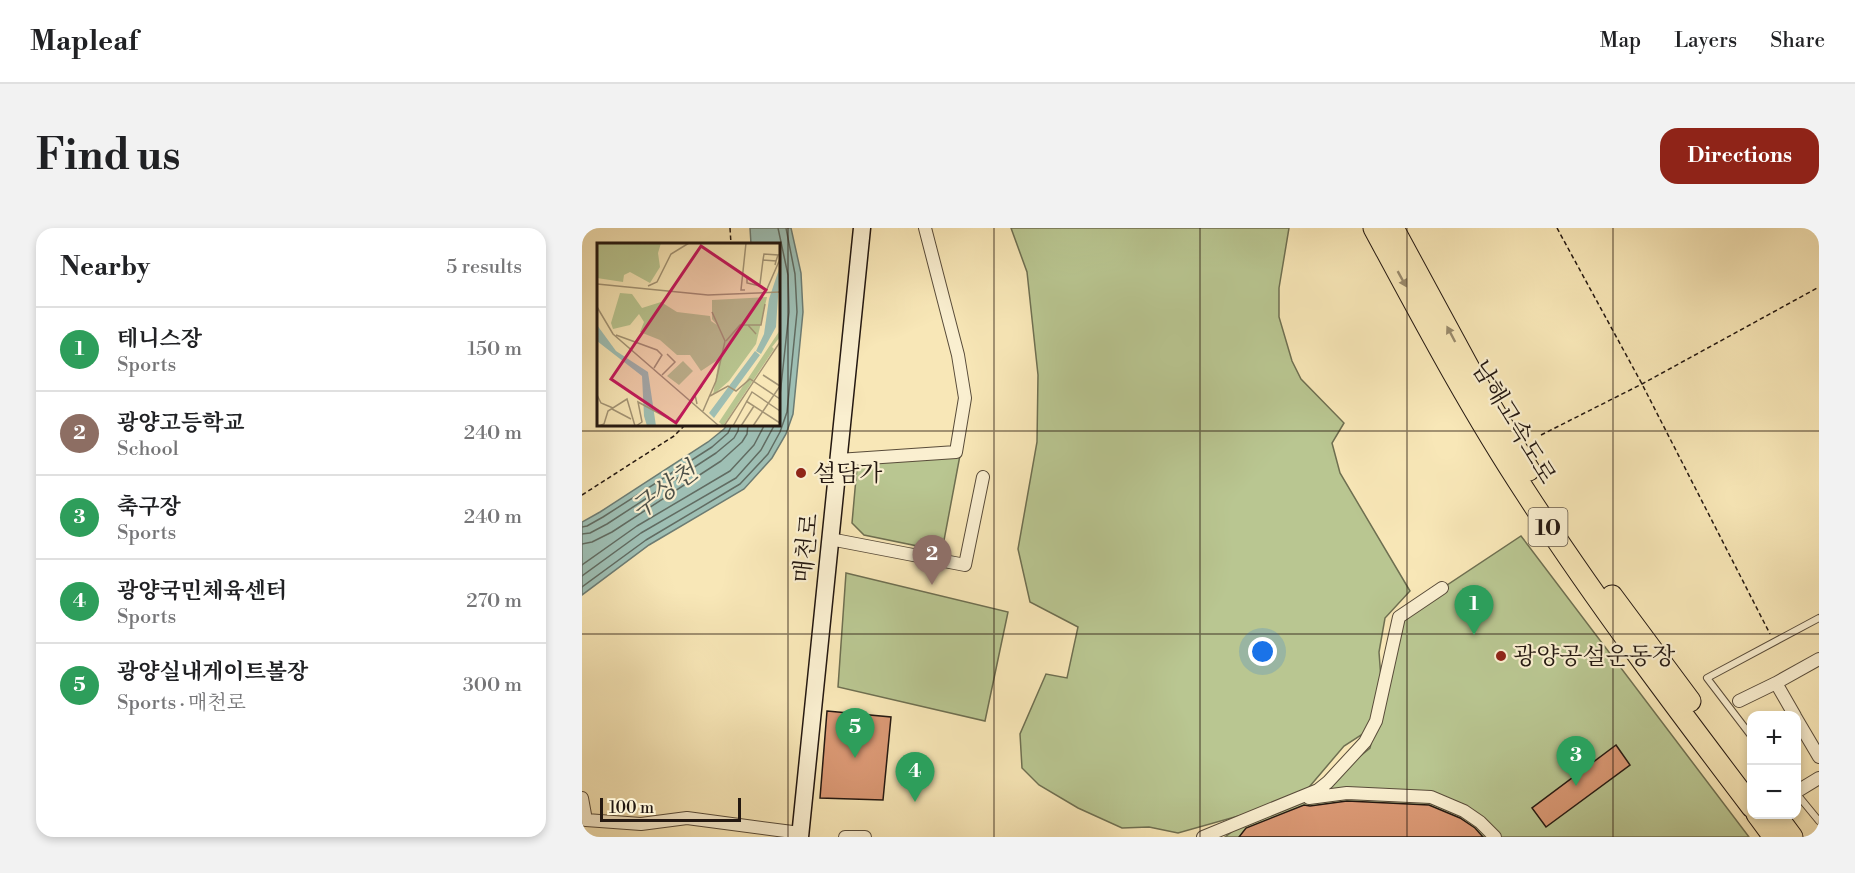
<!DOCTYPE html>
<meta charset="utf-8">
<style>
body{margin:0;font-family:"Libre Bodoni","Noto Serif KR",serif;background:#f2f2f2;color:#202124}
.controls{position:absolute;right:18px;bottom:18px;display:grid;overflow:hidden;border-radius:12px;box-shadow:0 3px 9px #0003}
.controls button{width:54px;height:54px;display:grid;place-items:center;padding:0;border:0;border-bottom:2px solid #e0e0e0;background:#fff;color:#202124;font:30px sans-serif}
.scale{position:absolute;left:18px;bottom:15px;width:141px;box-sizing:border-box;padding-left:6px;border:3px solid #241811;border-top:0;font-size:16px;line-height:21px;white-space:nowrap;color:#241811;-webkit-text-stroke:4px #faefd0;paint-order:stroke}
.you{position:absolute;left:681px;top:424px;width:21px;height:21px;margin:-15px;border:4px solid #fff;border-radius:50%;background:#1a73e8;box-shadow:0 0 0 9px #1a73e833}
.badge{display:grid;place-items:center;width:39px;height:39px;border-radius:50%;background:#8f2418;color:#fff;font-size:20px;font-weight:700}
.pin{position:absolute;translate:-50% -50px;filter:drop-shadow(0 2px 3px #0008)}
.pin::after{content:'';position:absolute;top:32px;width:21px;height:18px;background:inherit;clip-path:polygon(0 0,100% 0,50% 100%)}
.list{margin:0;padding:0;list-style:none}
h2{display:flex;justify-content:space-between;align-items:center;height:78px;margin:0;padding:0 24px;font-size:26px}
h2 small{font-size:20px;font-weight:400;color:#757577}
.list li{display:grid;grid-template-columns:39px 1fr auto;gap:18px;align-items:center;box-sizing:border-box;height:84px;padding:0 24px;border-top:2px solid #e0e0e0}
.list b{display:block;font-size:22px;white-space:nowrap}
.list p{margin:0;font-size:20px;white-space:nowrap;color:#757577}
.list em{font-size:20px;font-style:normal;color:#757577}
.map{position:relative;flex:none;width:1237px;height:609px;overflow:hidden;border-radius:18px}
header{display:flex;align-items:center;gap:36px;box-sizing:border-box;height:84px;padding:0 30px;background:#fff;border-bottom:2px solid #e0e0e0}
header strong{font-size:28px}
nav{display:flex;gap:33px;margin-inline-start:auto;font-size:21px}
.intro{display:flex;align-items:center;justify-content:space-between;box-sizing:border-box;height:144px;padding:0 36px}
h1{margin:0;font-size:42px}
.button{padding:15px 27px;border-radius:18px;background:#8f2418;color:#fff;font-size:21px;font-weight:700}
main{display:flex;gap:36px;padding:0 36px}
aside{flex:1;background:#fff;border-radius:18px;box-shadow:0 3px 9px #0003}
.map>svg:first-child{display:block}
.green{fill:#b9c691;stroke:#6e6f51;stroke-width:1.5}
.water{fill:#9ebfb4;stroke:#6d7c73;stroke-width:1.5}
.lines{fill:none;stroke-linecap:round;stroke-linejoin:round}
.shore{stroke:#616c62;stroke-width:1.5}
.building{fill:#db9975;stroke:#241811;stroke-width:1.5}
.lane-casing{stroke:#594c3a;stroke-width:8}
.street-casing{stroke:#594c3a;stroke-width:14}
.secondary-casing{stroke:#241811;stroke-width:19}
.highway-casing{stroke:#241811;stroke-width:23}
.path{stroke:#241811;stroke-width:1.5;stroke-dasharray:4.5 3;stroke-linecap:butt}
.lane{stroke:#faefd0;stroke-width:6}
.street{stroke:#faefd0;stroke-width:12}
.secondary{stroke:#faefd0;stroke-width:16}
.highway{stroke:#f8e7b7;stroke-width:21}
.oneway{fill:#998a6c}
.grid{fill:none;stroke:#241811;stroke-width:1.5;stroke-opacity:0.55}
.poi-dot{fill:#8f2418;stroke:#faefd0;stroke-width:2}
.labels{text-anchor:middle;stroke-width:4.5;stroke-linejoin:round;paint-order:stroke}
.shield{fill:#faefd0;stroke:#64584a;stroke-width:1.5}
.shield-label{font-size:22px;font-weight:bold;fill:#241811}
.street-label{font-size:24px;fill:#241811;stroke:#faefd0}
.poi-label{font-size:24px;fill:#241811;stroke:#faefd0;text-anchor:start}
.water-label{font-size:26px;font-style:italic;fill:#4f524a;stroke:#faefd0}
.inset-road{fill:none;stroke:#a39475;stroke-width:1.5}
.view{fill:#c2185b;fill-opacity:0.15;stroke:#c2185b;stroke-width:3}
.inset-edge{fill:none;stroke:#241811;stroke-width:3}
</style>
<header>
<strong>Mapleaf</strong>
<nav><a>Map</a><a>Layers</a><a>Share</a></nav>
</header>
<div class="intro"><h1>Find us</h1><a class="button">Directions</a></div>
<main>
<aside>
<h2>Nearby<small>5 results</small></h2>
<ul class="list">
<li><span class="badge" style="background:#2e9e5b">1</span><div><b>테니스장</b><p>Sports</p></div><em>150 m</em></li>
<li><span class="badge" style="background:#8d6e63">2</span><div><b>광양고등학교</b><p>School</p></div><em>240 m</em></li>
<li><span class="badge" style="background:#2e9e5b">3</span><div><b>축구장</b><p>Sports</p></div><em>240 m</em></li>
<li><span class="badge" style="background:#2e9e5b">4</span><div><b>광양국민체육센터</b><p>Sports</p></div><em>270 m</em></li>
<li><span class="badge" style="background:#2e9e5b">5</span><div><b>광양실내게이트볼장</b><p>Sports · 매천로</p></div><em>300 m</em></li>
</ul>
</aside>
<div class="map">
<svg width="1237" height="609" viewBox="0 0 1237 609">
<rect width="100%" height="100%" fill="#f8e7b7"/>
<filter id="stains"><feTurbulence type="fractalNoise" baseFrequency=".00333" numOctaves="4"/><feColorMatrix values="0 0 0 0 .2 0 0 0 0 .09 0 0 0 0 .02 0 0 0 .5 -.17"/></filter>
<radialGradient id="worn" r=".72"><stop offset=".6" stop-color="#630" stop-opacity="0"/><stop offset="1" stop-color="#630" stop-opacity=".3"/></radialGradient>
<path class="green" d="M429,0H707L697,60V89L710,133L719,151L762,195L750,215L758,245L828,363L803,390L797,424L800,464L817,389L939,308L1167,609H643L669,589L725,571L788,520L796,482L790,500L762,518L717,571L596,605L567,599L540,600L496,580L457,557L440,540L438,506L464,446L485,450L496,399L448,374L436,321L455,214L456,147L445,44Z
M379,222L360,323L282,307L270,295L276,228Z
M264,345L426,384L403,493L256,459Z"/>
<path class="water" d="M168,0H209L219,45L221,84L211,186L204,206L190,230L162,261L67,317L0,367V294L18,284L126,214L142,201L145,197L196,196V16H169Z"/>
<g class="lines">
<path class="shore" d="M196,0L206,47L207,84L196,186
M0,299L5,298L21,289L130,219L146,205L150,196
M0,306L8,305L25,296L134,225L152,210L156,203L157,196
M0,316L10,314L30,304L139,233L160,214L165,206L166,196
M0,337L55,298L148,243L172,217L183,196
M0,348L59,305L154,250L179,222L193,196
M0,359L64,312L158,256L186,226L198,204L205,184L215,84L213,46L204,0"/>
</g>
<path class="building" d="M245,483L309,489L301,572L238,570Z
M1034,517L1048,537L964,599L950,580Z
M765,573L847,577L878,590L893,600L901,609H657L664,600L722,577L728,578Z"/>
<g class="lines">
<g class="lane-casing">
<path id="lane" d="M1170,509L1125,450L1237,390
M1214,565L1237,593"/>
</g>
<g class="street-casing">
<path id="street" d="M256,232L374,224L383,170L376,127L343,0
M248,311L383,337L401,249
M1157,473L1194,455
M1213,488L1194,455L1237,431
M1214,490L1237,529
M1214,564L1237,550
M0,570L4,592L59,596L105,590L218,605
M727,570L765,565L849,569L882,583L898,594L913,609
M263,609H283
M621,609L736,562L746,554L783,514L794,493L817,389L860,360"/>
</g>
<g class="secondary-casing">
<path id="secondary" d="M218,609L280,0"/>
</g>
<g class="highway-casing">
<path id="highway" d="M792,0C840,89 888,180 944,265C1014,373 1092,476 1170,579
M811,0L895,155L947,242
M1030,368L1108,473
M1175,586L1192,609
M1193,586L1210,609"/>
</g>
<path class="path" d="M148,0L149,16
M975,0L1060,156L1188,406
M959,207L1060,156L1237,59
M0,267L92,208L104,196"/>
<use href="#lane" class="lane"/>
<use href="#street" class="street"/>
<use href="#secondary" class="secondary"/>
<use href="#highway" class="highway"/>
</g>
<defs><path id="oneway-solid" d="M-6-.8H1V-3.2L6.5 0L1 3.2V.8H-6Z" transform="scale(1.5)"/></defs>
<g class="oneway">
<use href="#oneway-solid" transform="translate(820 51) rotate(61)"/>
<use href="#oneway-solid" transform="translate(869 106) rotate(-118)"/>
</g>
<path class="grid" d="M206,0V609M412,0V609M618,0V609M825,0V609M1031,0V609M0,203H1237M0,406H1237"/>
<g class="poi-dot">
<circle cx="219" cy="245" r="6"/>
<circle cx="919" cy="428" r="6"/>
</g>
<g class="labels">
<rect class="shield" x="946.5" y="280" width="39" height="38" rx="4.5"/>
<g class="shield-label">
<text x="966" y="307">10</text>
</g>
<g class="street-label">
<text transform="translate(932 194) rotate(59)" y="8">남해고속도로</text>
<text transform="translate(224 320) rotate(-84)" y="8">매천로</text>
</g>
<g class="poi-label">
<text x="231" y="253">설담가</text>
<text x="931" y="436">광양공설운동장</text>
</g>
<g class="water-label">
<text transform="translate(82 262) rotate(-37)" y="9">구상천</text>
</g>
</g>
<g transform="translate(15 15)">
<rect width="183" height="183" fill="#f8e7b7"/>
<path d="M0,0H64L61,10L63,24L53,40L33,29L27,32L26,39L0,35ZM23,50L35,51L45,65L64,59L80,69L113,73L114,78L120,82L115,76V57L170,54L159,101L132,138L116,152L122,116L104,128L93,112H80L63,97L43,89L47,79L42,71L33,82L16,86L14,80ZM183,87V94L175,104L177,106L126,183L122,179ZM86,118L96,128L82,142L70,133Z" fill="#b9c691"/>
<path d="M183,23L179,84L164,111L159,108L167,91L172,56ZM0,82L19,108L51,129L59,183H50L47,173L45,133L0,98ZM158,108L163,112L117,175L112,170Z" fill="#9ebfb4"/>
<path class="inset-road" d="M166,17L167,11L181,12L179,18M150,33V40L163,43M0,41L111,52L183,49M163,41L166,17L179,18L178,22M51,43L60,39L74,11L92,0M170,46L183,16M148,47H144L149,0M0,64L16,91L122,183M151,82H164L168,61M19,92L60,107L65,112L57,125M129,98L143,82H151L159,91M65,132L78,119L70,111M166,132L183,143M0,152L4,160L16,165M113,153L131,143L139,148L153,136L183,156M149,158L183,180M100,161L98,152L105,143M15,166L34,176M106,168L119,138L128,98L115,69M2,183L7,181L11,168L30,156L38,183M39,183L45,179L41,159L78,179L95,157M127,183L183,99M136,183L155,149L183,168M144,183L157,163M156,183L183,143"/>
<path class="view" d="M104,3L169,47L79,180L14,136Z"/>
<rect width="183" height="183" class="inset-edge"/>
</g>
<rect width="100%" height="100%" filter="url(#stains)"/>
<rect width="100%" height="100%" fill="url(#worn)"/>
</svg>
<div class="controls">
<button>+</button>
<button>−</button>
</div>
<div class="scale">100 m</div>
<div class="you"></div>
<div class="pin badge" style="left:892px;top:407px;background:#2e9e5b">1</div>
<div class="pin badge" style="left:350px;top:357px;background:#8d6e63">2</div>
<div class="pin badge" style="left:994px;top:558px;background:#2e9e5b">3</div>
<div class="pin badge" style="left:333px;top:574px;background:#2e9e5b">4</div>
<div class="pin badge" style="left:273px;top:530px;background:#2e9e5b">5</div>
</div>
</main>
